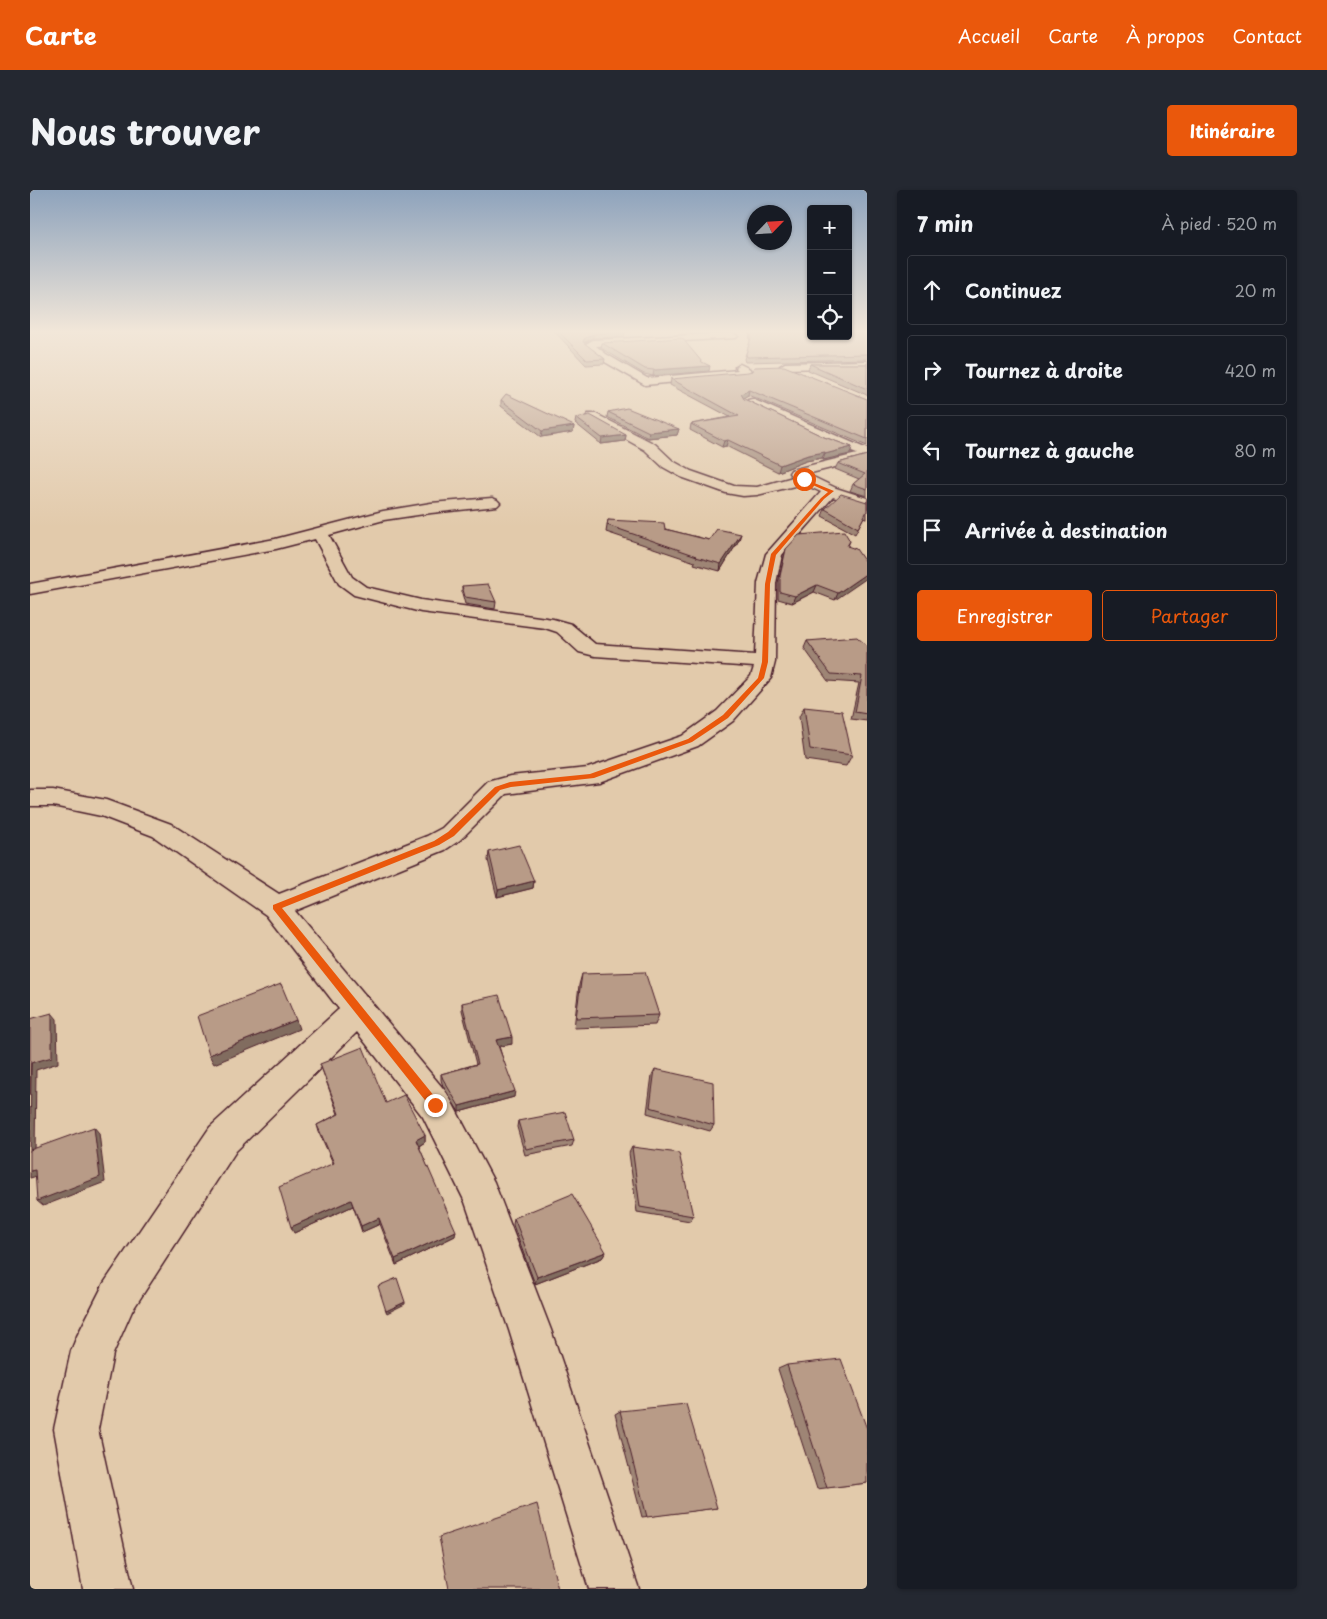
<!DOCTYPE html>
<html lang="fr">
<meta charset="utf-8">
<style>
body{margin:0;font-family:"Playpen Sans",sans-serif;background:#242831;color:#f1f3f6}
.controls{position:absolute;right:15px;top:15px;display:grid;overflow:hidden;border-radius:5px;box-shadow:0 1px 4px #0004}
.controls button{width:45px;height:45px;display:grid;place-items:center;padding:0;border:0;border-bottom:1px solid #363941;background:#171b24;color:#f1f3f6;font:25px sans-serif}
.compass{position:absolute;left:717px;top:15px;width:45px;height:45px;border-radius:50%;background:#171b24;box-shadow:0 1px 4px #0004;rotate:65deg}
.stop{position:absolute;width:15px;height:15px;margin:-11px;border:4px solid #ea580c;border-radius:50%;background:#fff}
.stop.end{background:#ea580c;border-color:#fff;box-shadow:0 1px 5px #0008}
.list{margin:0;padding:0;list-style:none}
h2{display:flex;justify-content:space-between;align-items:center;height:65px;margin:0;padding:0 20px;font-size:21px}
h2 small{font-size:16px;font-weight:400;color:#9ea1a6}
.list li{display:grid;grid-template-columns:32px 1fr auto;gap:15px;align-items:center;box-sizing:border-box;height:70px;margin:0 10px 10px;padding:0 10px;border:1px solid #363941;border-radius:5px}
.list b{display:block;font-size:19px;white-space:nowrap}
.list em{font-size:16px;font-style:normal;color:#9ea1a6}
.actions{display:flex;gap:10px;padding:15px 20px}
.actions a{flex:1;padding:11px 0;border:1px solid #ea580c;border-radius:5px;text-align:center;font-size:18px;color:#ea580c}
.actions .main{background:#ea580c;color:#fff}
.icon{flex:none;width:28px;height:28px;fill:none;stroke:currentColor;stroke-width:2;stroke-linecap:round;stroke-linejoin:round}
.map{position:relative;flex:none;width:837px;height:1399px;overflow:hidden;border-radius:5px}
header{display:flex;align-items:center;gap:30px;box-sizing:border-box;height:70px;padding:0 25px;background:#ea580c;color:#fff}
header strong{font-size:24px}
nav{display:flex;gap:28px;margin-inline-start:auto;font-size:18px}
.intro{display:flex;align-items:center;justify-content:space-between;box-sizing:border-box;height:120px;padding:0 30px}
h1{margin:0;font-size:35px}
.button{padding:12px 22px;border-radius:5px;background:#ea580c;color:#fff;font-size:18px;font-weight:700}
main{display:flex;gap:30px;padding:0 30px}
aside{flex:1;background:#171b24;border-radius:5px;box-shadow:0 1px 4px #0004}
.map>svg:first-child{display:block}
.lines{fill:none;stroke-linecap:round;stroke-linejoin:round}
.street-casing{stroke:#4a1f2b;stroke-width:3}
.street{fill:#e2caab;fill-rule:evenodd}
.wall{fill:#9e8574;stroke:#4a1f2b}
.shaded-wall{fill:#816c5e;stroke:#4a1f2b}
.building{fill:#b89b87;stroke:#4a1f2b}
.route{fill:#ea580c}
</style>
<header>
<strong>Carte</strong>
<nav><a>Accueil</a><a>Carte</a><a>À propos</a><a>Contact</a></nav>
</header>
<div class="intro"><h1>Nous trouver</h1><a class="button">Itinéraire</a></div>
<main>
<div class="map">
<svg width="837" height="1399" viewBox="0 0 837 1399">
<rect width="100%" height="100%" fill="#e2caab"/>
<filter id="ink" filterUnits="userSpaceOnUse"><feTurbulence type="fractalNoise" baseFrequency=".02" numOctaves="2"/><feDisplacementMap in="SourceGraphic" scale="10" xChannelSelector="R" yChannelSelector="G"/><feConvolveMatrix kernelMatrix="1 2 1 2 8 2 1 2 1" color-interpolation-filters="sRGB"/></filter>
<g filter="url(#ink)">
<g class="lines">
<g class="street-casing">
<path id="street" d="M703,143L708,146L706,148L566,156L576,164L617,188L708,180L705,177L710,174L720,179L721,183L720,185L615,195L568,168L554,155L563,150Z
M837,171V177L755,179L750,176L755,173Z
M722,209L837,259V269L777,284L806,298L837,308V318L803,307L752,365L746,393L745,472L741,488L703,531L668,556L569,592L476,604L430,650L415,660L265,721L417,903L464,992L521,1140L609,1399H559L479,1140L435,1012L393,927L327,842L206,961L102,1121L83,1164L68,1239L103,1399H53L24,1239L41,1161L47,1146L74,1093L180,937L309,819L236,725L123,646L71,626L23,616H0V600H23L76,610L141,634L249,704L397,646L412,638L458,592L480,586L558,578L652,546L687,521L721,486L724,477L565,466L549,462L527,442L515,438L391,422L324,405L309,394L285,349L246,359L0,404V394L245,349L353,321L401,313L462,308L467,310L470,313L467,316L401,323L354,330L299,345L322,387L336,397L391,410L523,429L541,434L565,454L725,465L728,393L736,364L791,302L773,294L727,305L713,306L696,303L651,287L633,277L615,260L556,227L558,224H566L625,254L643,271L661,281L704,296L727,297L763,287L759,283L761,280L827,264L793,251L718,216L716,213L718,210Z"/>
</g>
<use href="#street" class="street"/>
</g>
<path class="wall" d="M524,141H591L595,142L594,147L563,148L554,153L575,169L574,174L556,175Z
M719,141H837V169L715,172L714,169L720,152Z
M572,153L672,172L679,181L623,186L614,184L571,158Z
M780,174H837V205L778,180Z
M641,189L837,209V256L718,205L713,208L714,209L794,247L822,257L820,264L793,270L792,268L776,271L748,282L696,256L692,257L660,240L661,234L700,227L640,195Z
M471,210L544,236L543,242L511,247L471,216Z
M578,222L649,239L647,245L618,248L577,227Z
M546,228L596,245L595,251L571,254L545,233Z
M837,265V306L820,301L823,294L829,289L805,279L808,273Z
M837,312V329L834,327L825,344L792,326L795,319Z
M578,330L635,339L679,350H709L690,381L664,374L665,372L576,342Z
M820,351L818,356L837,375L805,410L784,402L762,413L748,409V393L754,366L756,359Z
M432,396L466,412L465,419L435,414L432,403Z
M777,451L837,456V531L821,529L829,493L798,491L774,458Z
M774,517L822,565L816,576L775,570L769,527Z
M459,662L504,691L503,698L467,707L458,670Z
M552,784L629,825L625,835L544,838L549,795Z
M432,813L482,854L469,856L484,907L429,922L413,896L411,890V884L446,874L432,820Z
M290,874L356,913L395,945V952L389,956L425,1046L366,1075L350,1034L332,1042L323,1016L264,1043L303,973L289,942L287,935L308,924Z
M625,879L684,935L680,941L617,923L622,885Z
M488,931L544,950L542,956L495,965L487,937Z
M602,957L663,1026L660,1031L607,1022L599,963Z
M484,1028L576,1062L572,1068L505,1094L483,1035Z
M757,1175L837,1293L787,1299L748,1179Z
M590,1221L687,1318L612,1327L585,1224Z"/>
<path class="shaded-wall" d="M563,144V148L553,153L554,149Z
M680,176L679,181L623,186L624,180Z
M719,200L718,205L710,210L711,204Z
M544,236L543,242L511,247L512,241Z
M649,239L647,245L618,248L619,242Z
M596,245L595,251L571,254L572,248Z
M698,250L696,256L692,257L694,251Z
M822,257L820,264L793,270L795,264Z
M795,262L792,268L776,271L748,282L750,275L778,265Z
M711,344L709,350L690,381L691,374Z
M837,383V388L805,410L808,403Z
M787,395L784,402L762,413L765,406Z
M504,691L503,698L467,707L468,700Z
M22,823L27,829L28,873L6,880L5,966L0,962L1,873Z
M266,830L269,839L184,874L179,865Z
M482,847V854L466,857V850Z
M485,901L484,907L429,922V916Z
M64,937L69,943L75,992L13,1016L7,1011Z
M395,945V952L387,957L386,950Z
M5,980L11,985L0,988V981Z
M321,1010L323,1016L264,1043L261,1037Z
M349,1028L350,1034L332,1042L331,1036Z
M426,1041L425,1046L366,1075L365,1069Z
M576,1062L572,1068L505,1094L507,1087Z
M375,1112V1114L357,1123L356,1121Z"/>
<path class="building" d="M528,141H591L595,142L563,144L554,149L553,152L575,169L557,170Z
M721,141H781V146H818V141H837V164L717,167L716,164L721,148Z
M652,148L672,172L680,176L624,180L615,179L572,153Z
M780,174H837V199Z
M754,176L837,209V249L719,200L711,204L714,209L794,247L822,257L795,264V262L778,265L750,275L698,250L694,251L661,234L709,226L641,189L718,182L722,181L724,177Z
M476,204L544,236L512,241L471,210Z
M597,218L649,239L619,242L578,222Z
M560,225L596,245L572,248L546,228Z
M837,265V299L823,294L835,284L808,273Z
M811,304L837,312V321L828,338L795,319Z
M578,330L634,333L635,339L679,350L687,339L711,344L691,374L666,367L667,366L577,335Z
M814,341L820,351L817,356L826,359L837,375V383L808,403L787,395L765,406L750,402V386L756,359L769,345Z
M458,394L466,412L435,407L432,396Z
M827,447L837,456V524L825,522L832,486L801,484L777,451Z
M774,517L812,521L822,565L780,559Z
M489,655L504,691L468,700L459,662Z
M615,782L629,825L546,828L552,784Z
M251,794L266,830L179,865L167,826Z
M469,805L482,847L466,850L485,901L429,916L413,889L411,884L448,874L432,813Z
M22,823V867L1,873L0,904V829Z
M333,857L356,913L374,905L395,945L386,950L426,1041L365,1069L349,1028L331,1036L321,1010L261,1037L249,997L304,973L287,935L309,924L290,874Z
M625,879L683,892L684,935L620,917Z
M535,922L544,950L496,959L488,931Z
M64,937L70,987L7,1011L5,980L0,981V960Z
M602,957L649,963L663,1026L610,1017Z
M542,1004L576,1062L507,1087L484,1028Z
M367,1088L375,1112L356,1121L348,1096Z
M811,1169L837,1239V1293L797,1298L757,1175Z
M656,1214L687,1318L617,1327L590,1221Z
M507,1314L528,1399H419L409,1347Z"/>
</g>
<linearGradient id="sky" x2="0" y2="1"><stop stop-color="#8ea3bc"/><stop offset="0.42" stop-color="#f2e7d9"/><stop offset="1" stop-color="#f2e7d9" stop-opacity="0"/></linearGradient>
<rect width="837" height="337" fill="url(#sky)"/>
<path class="route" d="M772,288L804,301L794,309L746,365L740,394L738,472L734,488L698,528L662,552L564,588L481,597L470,600L424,646L409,655L252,718L409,912V919H402L243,719V715L404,651L418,642L465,597L480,592L560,584L658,549L693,525L728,488L732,472L735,394L741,364L791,308L798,302L772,290Z"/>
</svg>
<div class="controls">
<button>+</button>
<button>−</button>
<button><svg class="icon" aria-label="locate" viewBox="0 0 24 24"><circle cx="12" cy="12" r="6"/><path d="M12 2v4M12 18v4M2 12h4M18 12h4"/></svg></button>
</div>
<svg class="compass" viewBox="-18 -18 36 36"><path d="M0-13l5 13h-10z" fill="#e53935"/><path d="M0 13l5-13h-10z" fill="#9ea1a6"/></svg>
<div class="stop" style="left:774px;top:289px"></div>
<div class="stop end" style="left:405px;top:915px"></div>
</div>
<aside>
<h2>7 min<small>À pied · 520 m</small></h2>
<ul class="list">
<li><svg class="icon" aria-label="ahead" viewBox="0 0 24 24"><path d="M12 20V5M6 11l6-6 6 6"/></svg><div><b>Continuez</b></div><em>20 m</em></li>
<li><svg class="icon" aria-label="right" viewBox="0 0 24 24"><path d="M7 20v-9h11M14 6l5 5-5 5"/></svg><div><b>Tournez à droite</b></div><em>420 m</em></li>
<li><svg class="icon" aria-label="left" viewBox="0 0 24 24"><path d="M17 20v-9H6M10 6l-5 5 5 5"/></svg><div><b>Tournez à gauche</b></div><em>80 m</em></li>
<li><svg class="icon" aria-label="arrive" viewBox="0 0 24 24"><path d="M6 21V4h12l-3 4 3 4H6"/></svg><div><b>Arrivée à destination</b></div></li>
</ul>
<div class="actions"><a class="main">Enregistrer</a><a>Partager</a></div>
</aside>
</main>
